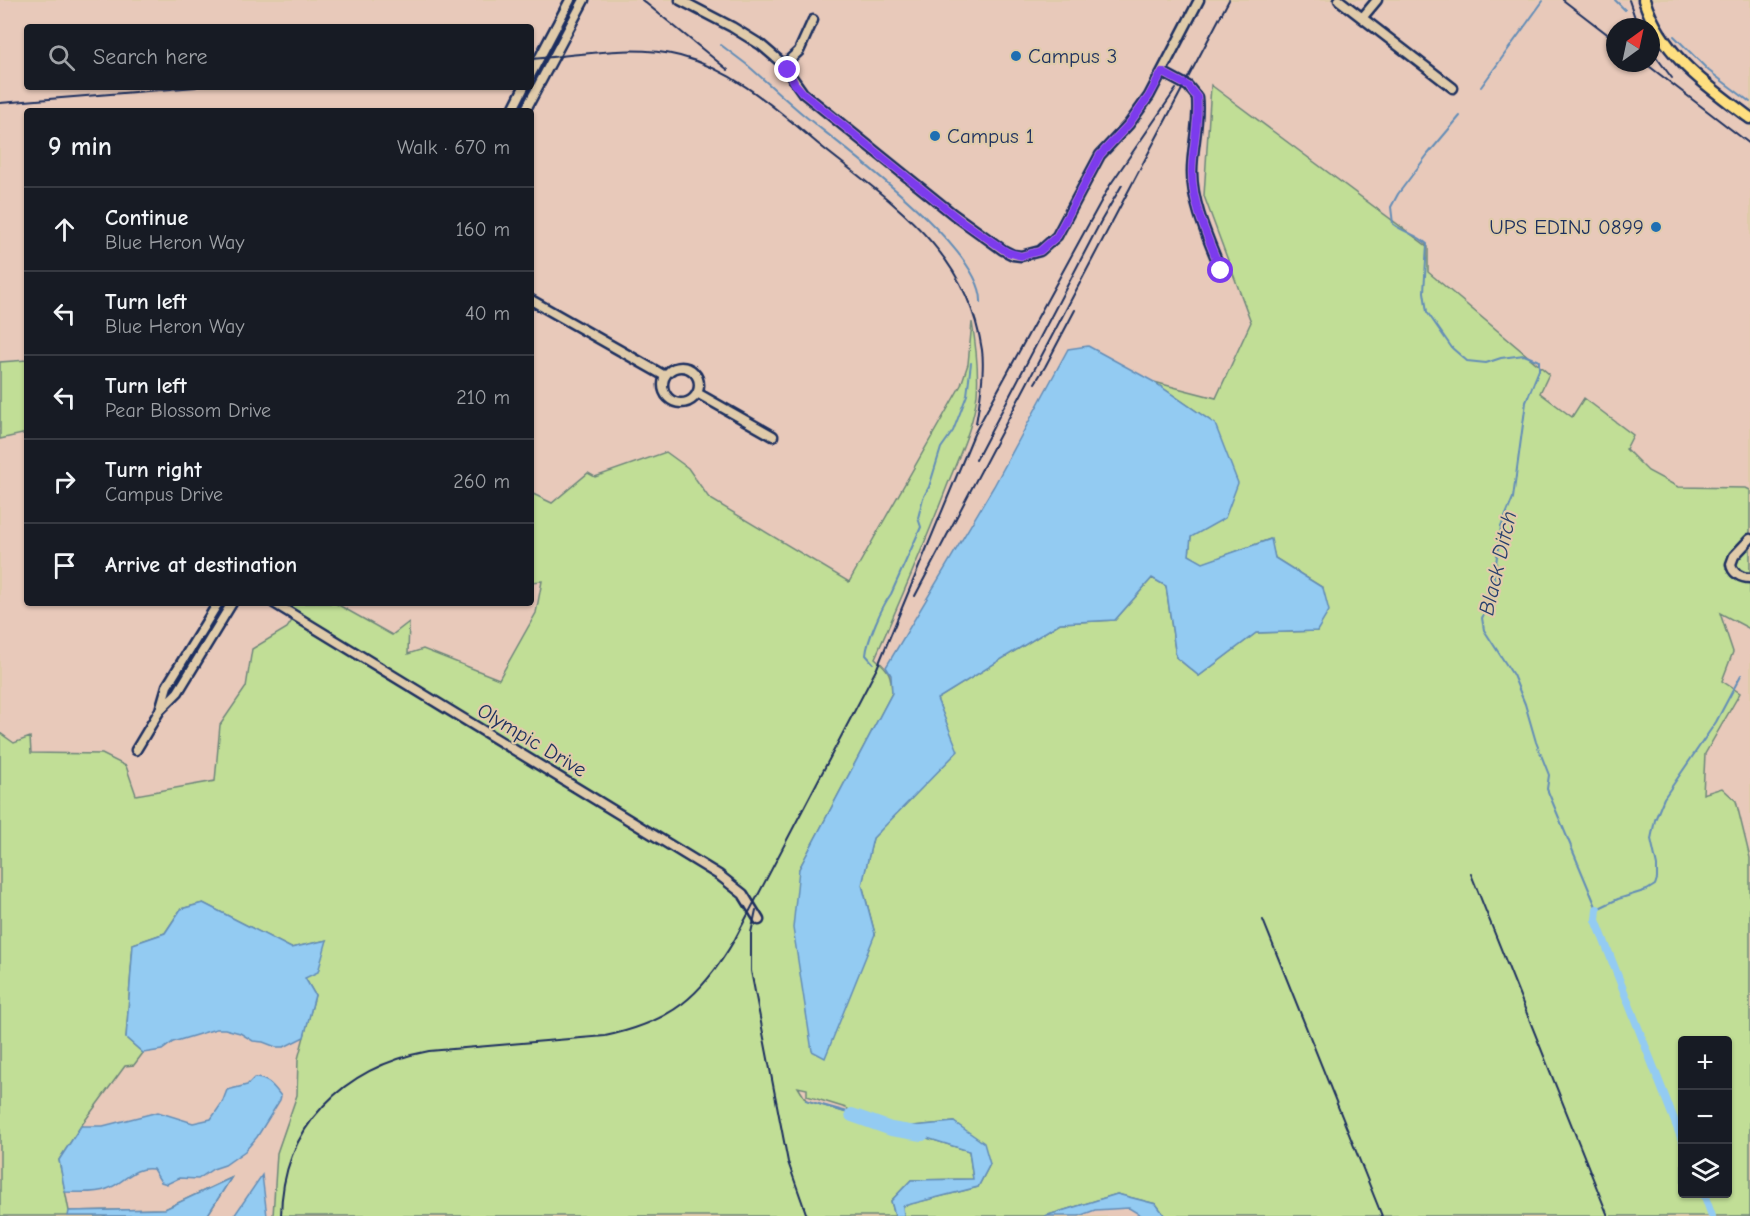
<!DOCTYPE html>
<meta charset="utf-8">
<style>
body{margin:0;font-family:"Comic Neue",sans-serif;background:#242831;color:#f1f3f6}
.controls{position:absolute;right:18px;bottom:18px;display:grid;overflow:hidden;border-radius:6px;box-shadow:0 2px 4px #0004}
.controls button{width:54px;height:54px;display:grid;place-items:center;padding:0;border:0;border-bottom:2px solid #363941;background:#171b24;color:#f1f3f6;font:30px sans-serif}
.compass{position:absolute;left:1606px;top:18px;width:54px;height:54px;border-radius:50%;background:#171b24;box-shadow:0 2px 4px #0004;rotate:33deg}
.stop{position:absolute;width:18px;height:18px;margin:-14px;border:4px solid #7c3aed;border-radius:50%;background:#fff}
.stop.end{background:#7c3aed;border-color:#fff;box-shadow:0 2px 6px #0008}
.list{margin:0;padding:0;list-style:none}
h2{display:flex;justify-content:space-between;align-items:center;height:78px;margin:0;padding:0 24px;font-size:26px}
h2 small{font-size:20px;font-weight:400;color:#9ea1a6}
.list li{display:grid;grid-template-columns:39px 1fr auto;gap:18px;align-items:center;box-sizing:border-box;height:84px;padding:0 24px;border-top:2px solid #363941}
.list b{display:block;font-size:22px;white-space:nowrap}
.list p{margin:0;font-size:20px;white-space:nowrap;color:#9ea1a6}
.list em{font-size:20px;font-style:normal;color:#9ea1a6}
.icon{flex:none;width:33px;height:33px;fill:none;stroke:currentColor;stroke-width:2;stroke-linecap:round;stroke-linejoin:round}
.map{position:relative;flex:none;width:1750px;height:1216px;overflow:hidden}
.search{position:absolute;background:#171b24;box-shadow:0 2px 4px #0004;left:24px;top:24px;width:510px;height:66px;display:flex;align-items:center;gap:15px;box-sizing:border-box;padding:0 21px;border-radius:6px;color:#9ea1a6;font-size:22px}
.panel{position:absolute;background:#171b24;box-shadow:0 2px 4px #0004;left:24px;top:108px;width:510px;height:498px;border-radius:6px}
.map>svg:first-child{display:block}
.built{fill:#e8c9ba;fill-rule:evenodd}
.green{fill:#c1de96;stroke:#6e867a;stroke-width:1.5;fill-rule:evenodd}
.water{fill:#93cbf2;stroke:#638db7;stroke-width:1.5}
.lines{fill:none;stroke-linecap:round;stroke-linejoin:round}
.stream{stroke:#638db7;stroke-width:2}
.canal{stroke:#93cbf2;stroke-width:8}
.river{stroke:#93cbf2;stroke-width:14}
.minor-casing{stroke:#1b2f5e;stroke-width:13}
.major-casing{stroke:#1b2f5e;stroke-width:15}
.minor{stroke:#e0cbaa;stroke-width:8}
.major{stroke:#fedf80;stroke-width:10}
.rail{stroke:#1b2f5e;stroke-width:2}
.route{stroke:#7c3aed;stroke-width:8}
.poi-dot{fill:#1f6fb2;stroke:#e0cbaa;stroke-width:2}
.labels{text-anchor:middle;stroke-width:4.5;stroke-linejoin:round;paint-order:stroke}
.poi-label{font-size:21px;fill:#1b2f5e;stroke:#e0cbaa;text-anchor:start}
.street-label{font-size:21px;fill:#1b2f5e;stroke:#e0cbaa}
.water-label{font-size:22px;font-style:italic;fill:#273f6d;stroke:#e0cbaa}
</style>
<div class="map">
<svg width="1750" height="1216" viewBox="0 0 1750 1216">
<rect width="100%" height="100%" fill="#e0cbaa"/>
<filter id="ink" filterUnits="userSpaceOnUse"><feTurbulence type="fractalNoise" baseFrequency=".0167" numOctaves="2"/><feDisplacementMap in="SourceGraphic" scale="12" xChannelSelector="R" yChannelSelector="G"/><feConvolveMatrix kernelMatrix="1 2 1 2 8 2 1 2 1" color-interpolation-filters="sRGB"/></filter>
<g filter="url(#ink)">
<path class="built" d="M0,0H1750V1216H0ZM27,27H531V87H27ZM1615,27H1651V63H1615ZM27,111H531V603H27ZM1682,1040H1728V1194H1682Z"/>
<path class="green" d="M1211,85L1428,247V272L1549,374L1540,393L1572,417L1584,398L1633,435L1626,449L1648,471L1678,487L1746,488L1750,490V629L1720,613L1733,652L1722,681L1740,693L1705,754L1703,794L1722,788L1736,801L1750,858V1216H1165L1156,1204L1117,1194L1045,1216H904L902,1206L978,1187L990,1164L954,1122L903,1127L854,1113L846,1108L807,1096V1089L798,1087L806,1100L969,1151L973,1179L911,1180L891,1201L895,1216H273L277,1153L297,1095L298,1059L315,995L305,978L327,940L291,948L203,903L181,909L165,933L133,944L126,1038L143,1053L134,1065L125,1066L81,1126L59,1160L69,1211L165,1209L231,1178L207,1216H0V733L14,743L30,737L31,753L102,754L126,766L136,795L215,781L220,725L246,687L252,649L287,628L293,619L269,603H335L392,635L409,622L408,654L423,649L499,679L536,613L542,581L531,582V493L552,503L588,473L595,477L666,452L688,468L709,498L849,582L961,385L968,364L972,322C976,346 979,370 977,394C974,425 960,453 949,481C926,541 901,599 875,658C890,671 891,674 892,693L799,869L875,934L862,884L873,838L957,751L937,699L1060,623L1115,620L1152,578L1166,586L1176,657L1199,676L1256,633L1317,631L1323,588L1275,558L1270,539L1202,564L1189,555L1191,536L1224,518L1215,424L1154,382L1216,398L1251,322L1204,196ZM1682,1040H1728V1194H1682Z
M27,360V433L0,439V362Z"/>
<path class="water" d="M1088,346L1154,382L1215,424L1238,483L1225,518L1191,537L1189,555L1203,563L1271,539L1275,558L1323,588L1329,611L1317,631L1256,633L1199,676L1176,657L1166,586L1152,578L1115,620L1060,623L937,699L958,751L873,838L862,885L875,934L825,1058L812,1051L793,928L799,869L892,693L891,675L886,667L994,486L1068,349Z
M203,903L291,948L327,940L318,972L305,978L315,995L304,1037L284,1047H276L263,1042L253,1041L240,1033L225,1029H216L173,1042L162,1050L143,1053L126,1038L133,944L165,933L181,909Z
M254,1078C268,1078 273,1086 281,1096L280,1100L257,1137L245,1151L225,1165L213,1169L198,1179L179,1178L167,1184L161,1182L153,1169C132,1166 125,1183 107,1189C95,1194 78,1192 65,1192L59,1160L81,1126H103L158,1112L193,1123L211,1119L222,1103L227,1090L247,1085Z
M805,1100L903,1127L954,1122L984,1143L990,1164L978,1187L903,1206L904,1216H895L891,1201L911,1180L973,1179L969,1151Z
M262,1175L267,1216H234Z
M231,1178L207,1216H68L69,1211L165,1209Z
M1117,1194L1156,1204L1165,1216H1142L1129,1208L1095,1210L1079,1216H1045Z"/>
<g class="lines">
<path class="stream" d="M1615,0L1625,10
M1674,36L1709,71L1750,102
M721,45L746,64C766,81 784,99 805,116C845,149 984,250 981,303
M1481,87L1543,1
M1460,116L1428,154L1398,194L1391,207L1393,224C1405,233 1416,234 1427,244L1424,292L1427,312L1452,348L1467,361L1486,363L1501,358L1524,355L1539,361V370L1526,402L1513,498L1501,527L1491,600L1482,618L1484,630L1513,675L1525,704L1536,742L1549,775L1547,789L1597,909L1618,899L1647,890L1655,885L1657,879V866L1651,839L1655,820L1664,798L1716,722L1741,675
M873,663L866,655C867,641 882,606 891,594L921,527L918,518L923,498L929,487L941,448L953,431L967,395L971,363"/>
<path class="canal" d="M1597,909L1596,920L1682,1140
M1704,1194L1712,1216"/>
<path class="river" d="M852,1115L891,1129L922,1134"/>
<g class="minor-casing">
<path id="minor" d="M680,0L732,27L761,45L782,63L803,93L953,214L1003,250L1013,255L1021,256L1040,251L1057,236L1100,155L1129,124L1149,96L1199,0
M1339,0L1453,88
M1362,18L1377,0
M784,65L799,51L813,20
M1162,72L1188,86L1197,97C1200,121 1192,147 1192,172C1192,205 1209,240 1221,271
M531,74L570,0
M512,111L524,87
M525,111L584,0
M531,300L665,376
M663 385a18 18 0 1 1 36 0a18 18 0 1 1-36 0Z
M697,393L773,436
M1750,539L1734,556L1731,564C1732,573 1741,578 1750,578
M274,603L719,875L743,894L759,920
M160,710L178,692L232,603
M136,750L160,710L167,686L218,603"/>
</g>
<g class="major-casing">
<path id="major" d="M1644,0C1662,55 1706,85 1750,118"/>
</g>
<use href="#minor" class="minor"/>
<use href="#major" class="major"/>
<path class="rail" d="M642,0L728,70
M1563,0L1615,40
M1629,0L1638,27
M1651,50L1672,78
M531,59C580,55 632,44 680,56C734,70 775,108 817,143C890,202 967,249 982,350C985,371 980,401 976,423
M1645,63L1750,144
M0,103L196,87
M1035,383L1045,367L1075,310
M976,460L1101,221L1122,185
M915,596L1229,0
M1471,874L1608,1216
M756,910L751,933V971L788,1162L807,1216
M1263,920L1382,1216
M281,1216C282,1126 344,1067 429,1051L605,1036C671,1022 701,997 735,939L877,668L974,434L1110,185L1176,89"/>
</g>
</g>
<g class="lines" filter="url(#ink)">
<path class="route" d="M788,70L795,84L803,93L959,219L1007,252L1021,256L1040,251L1057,236L1100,155L1129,124L1149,96L1162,72L1188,86L1197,97C1200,121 1192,147 1192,172C1192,205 1209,240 1221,271"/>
</g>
<g class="poi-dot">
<circle cx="1016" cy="56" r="6"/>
<circle cx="935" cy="136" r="6"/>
<circle cx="1656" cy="227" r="6"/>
</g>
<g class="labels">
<g class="poi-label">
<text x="1028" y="63">Campus 3</text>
<text x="947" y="143">Campus 1</text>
<text x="1644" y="234" text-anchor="end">UPS EDINJ 0899</text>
</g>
<g class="street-label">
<text transform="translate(532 740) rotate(31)" y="7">Olympic Drive</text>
</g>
<g class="water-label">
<text transform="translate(1497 563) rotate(-77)" y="8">Black Ditch</text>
</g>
</g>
</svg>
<div class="controls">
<button>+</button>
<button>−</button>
<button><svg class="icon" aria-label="layers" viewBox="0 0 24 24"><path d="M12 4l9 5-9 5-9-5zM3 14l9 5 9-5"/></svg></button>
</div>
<svg class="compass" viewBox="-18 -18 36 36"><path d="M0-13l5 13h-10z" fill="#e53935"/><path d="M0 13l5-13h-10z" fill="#9ea1a6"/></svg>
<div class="stop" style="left:1221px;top:271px"></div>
<div class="stop end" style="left:788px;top:70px"></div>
<div class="search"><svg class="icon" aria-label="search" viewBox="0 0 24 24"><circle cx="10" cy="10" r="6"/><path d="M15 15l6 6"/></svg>Search here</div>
<section class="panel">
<h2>9 min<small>Walk · 670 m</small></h2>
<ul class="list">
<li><svg class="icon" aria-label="ahead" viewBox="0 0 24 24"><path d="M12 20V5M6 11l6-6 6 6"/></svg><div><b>Continue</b><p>Blue Heron Way</p></div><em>160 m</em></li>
<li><svg class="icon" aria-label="left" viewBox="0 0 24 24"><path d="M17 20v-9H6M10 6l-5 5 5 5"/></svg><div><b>Turn left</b><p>Blue Heron Way</p></div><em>40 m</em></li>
<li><svg class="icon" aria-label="left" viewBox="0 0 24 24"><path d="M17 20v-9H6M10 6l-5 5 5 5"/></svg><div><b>Turn left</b><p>Pear Blossom Drive</p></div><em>210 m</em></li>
<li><svg class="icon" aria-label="right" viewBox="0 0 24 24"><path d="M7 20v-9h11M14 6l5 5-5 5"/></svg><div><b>Turn right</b><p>Campus Drive</p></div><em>260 m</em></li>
<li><svg class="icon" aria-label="arrive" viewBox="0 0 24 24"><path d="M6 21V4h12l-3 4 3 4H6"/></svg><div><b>Arrive at destination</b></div></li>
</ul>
</section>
</div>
